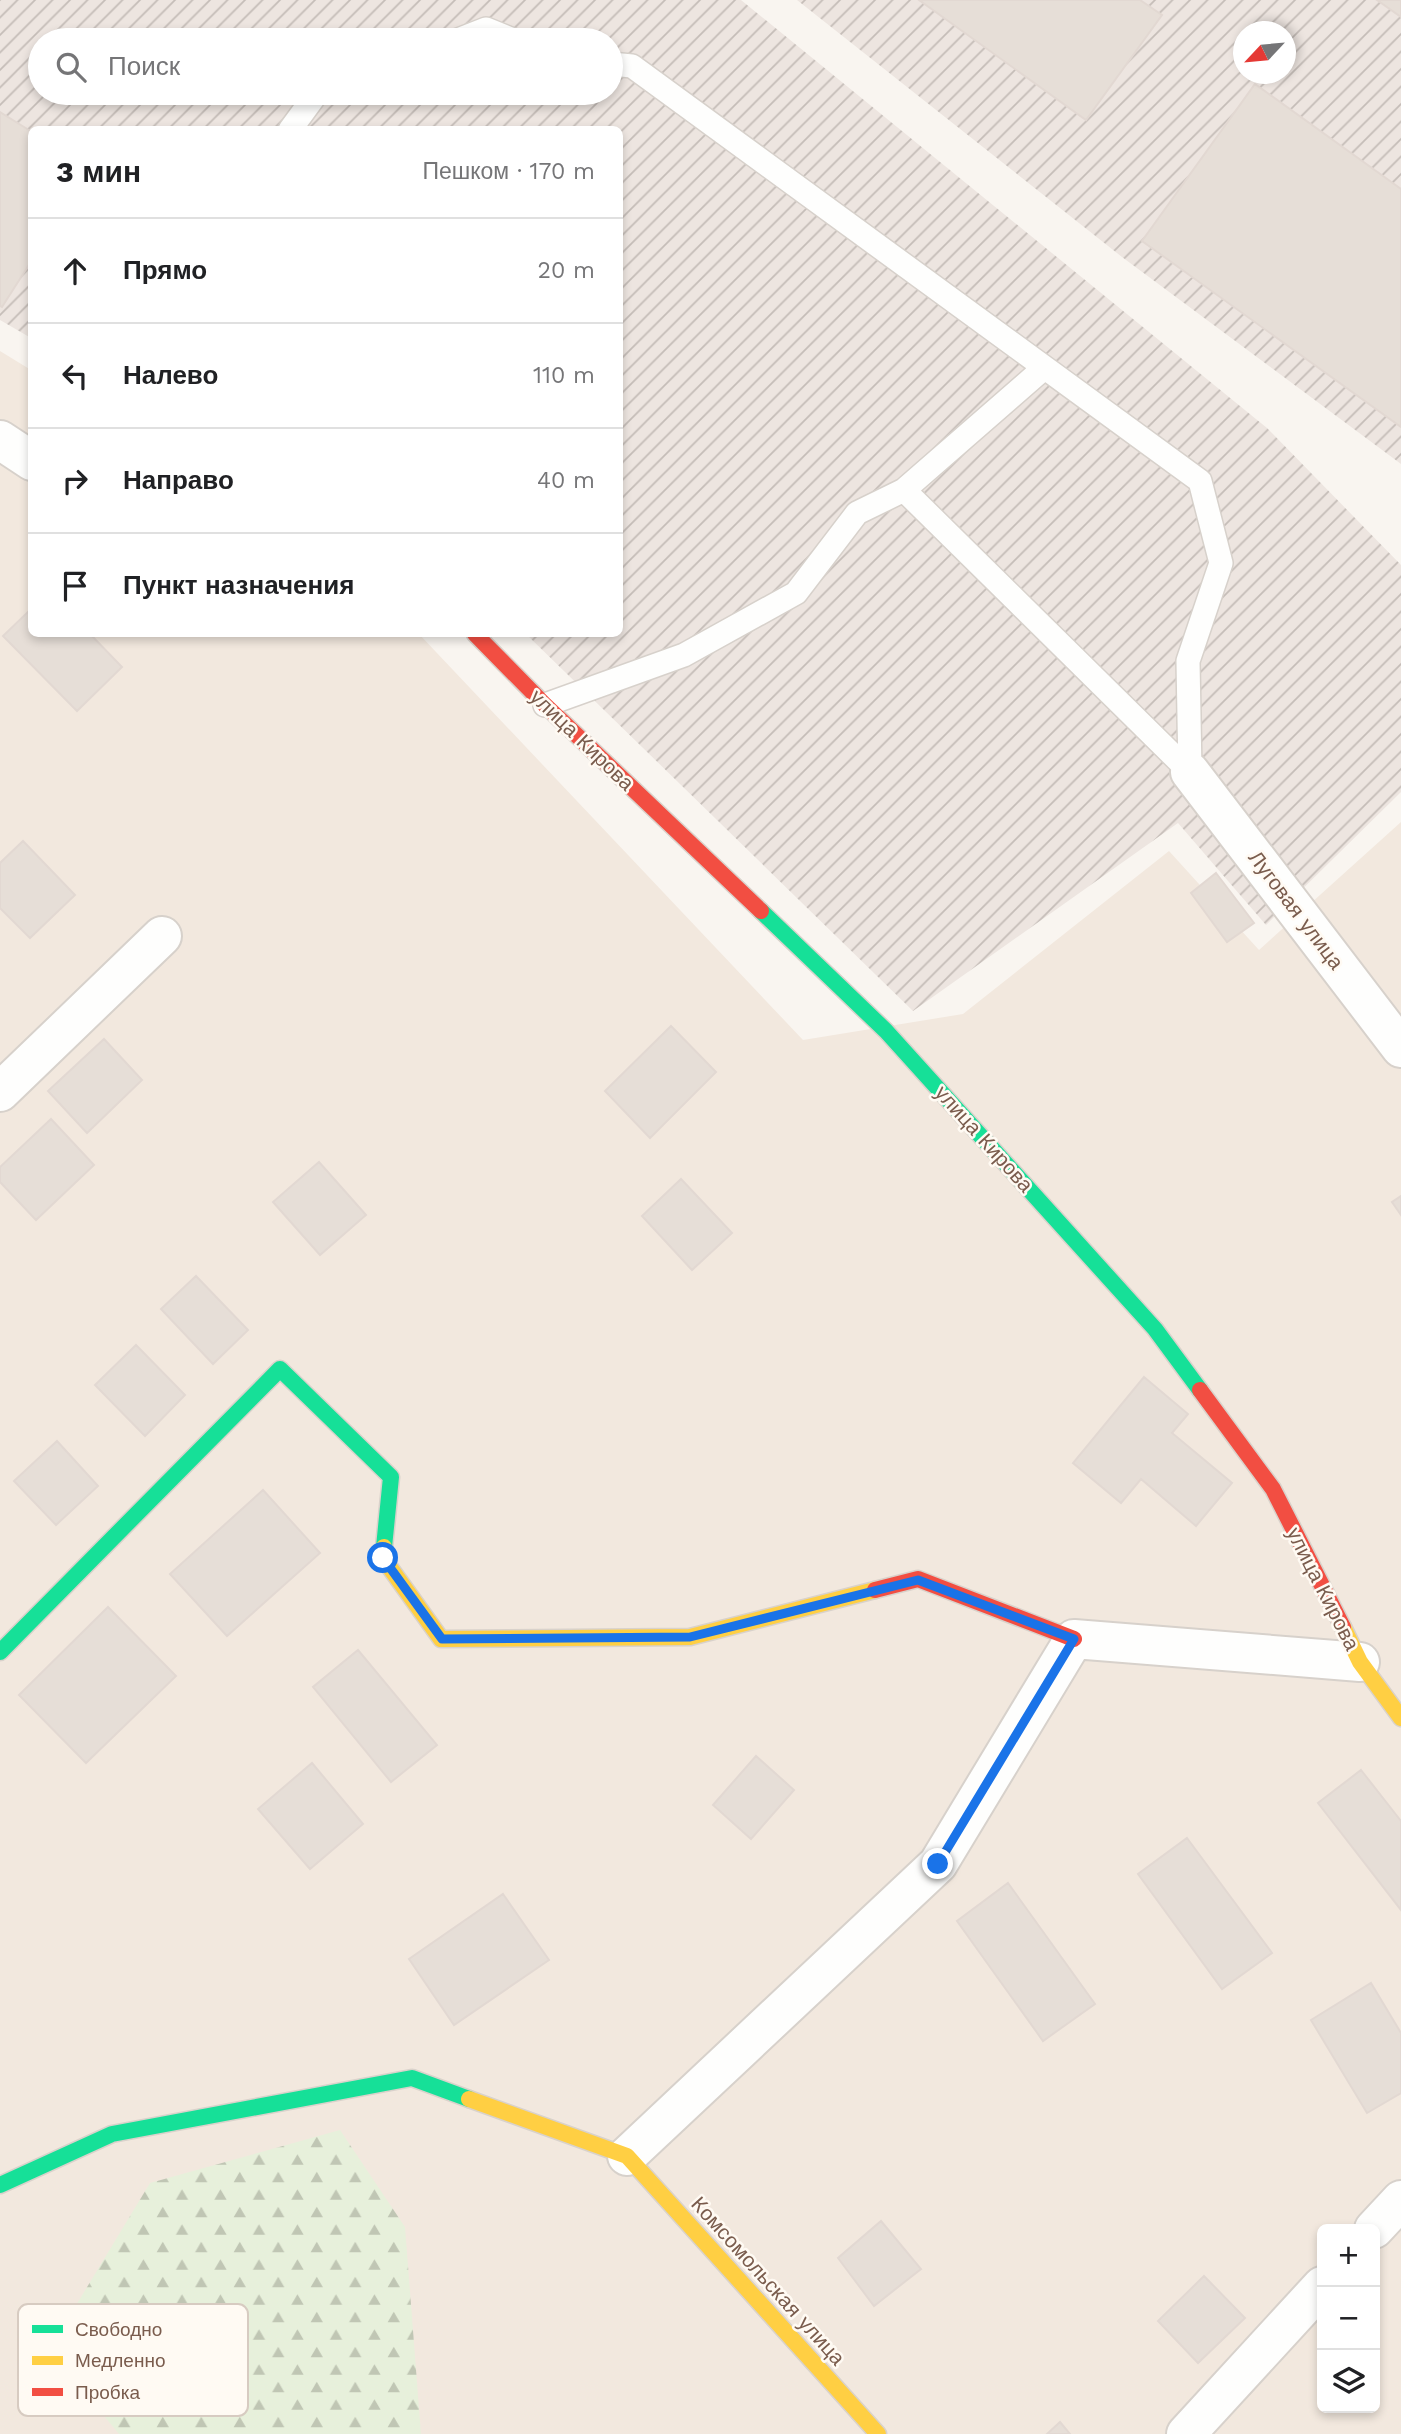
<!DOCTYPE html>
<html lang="ru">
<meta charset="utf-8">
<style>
body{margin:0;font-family:"Work Sans",sans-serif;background:#f6f6f6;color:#202124}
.controls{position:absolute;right:21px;bottom:21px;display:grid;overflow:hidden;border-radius:10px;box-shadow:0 4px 10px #0003}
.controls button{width:63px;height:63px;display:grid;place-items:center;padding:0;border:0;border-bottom:2px solid #e0e0e0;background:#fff;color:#202124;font:35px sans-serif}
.compass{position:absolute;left:1233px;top:21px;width:63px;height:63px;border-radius:50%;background:#fff;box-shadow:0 4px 10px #0003;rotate:244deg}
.stop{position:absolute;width:21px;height:21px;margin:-16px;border:5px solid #1a73e8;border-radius:50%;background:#fff}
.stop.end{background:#1a73e8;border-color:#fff;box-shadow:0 2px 7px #0008}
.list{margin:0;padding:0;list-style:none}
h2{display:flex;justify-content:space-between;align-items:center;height:91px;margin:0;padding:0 28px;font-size:30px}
h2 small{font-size:23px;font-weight:400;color:#757577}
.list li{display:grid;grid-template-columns:46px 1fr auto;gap:21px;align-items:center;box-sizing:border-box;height:105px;padding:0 28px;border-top:2px solid #e0e0e0}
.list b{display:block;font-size:26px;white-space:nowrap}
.list em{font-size:23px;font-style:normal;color:#757577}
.icon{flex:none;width:38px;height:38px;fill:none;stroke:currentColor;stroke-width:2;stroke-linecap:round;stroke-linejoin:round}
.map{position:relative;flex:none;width:1401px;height:2434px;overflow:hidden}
.search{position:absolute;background:#fff;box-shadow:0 4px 10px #0003;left:28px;top:28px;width:595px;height:77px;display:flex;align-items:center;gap:18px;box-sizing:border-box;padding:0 24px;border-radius:38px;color:#757577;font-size:26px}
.panel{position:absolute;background:#fff;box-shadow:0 4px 10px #0003;left:28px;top:126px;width:595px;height:511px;border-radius:10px}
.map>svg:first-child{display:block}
.residential{fill:#f2e8de;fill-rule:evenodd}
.industrial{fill:url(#industrial-furrows);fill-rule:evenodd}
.forest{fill:url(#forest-firs)}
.building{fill:#e6ded7;stroke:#e2d8d2;stroke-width:2}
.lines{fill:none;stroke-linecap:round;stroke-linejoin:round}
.lane-casing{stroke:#d7d1cb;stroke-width:26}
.street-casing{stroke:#d7d1cb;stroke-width:42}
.fast-casing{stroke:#d9d2cb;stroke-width:19}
.slow-casing{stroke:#d9d2cb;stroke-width:19}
.jam-casing{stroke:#d9d2cb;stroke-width:19}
.lane{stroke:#fefefd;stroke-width:23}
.street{stroke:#fefefd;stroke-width:38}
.fast{stroke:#16e098;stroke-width:16}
.slow{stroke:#ffcf43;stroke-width:16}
.jam{stroke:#f24e42;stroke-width:16}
.route{stroke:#1a73e8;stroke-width:9}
.labels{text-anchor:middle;stroke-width:5;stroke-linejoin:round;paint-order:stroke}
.street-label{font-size:21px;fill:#7a5c4d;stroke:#fffaf3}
.key{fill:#fffaf3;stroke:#d7cbc1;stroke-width:2}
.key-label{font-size:19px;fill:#7a5c4d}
</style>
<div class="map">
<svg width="1401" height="2434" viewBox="0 0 1401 2434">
<defs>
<pattern id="industrial-furrows" width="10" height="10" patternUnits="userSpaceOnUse" patternTransform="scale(1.75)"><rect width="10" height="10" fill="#ede5e0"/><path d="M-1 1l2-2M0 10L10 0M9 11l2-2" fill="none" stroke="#c5bdb8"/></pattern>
<pattern id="forest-firs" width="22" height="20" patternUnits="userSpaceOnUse" patternTransform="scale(1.75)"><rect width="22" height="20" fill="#e7f0db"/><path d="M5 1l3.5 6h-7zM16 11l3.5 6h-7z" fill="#c0c6b4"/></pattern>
</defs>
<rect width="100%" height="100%" fill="#f9f5f0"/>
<path class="residential" d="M0,351L31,370L32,634H419L803,1040L963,1014L1169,851L1259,950L1401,822V2434H0ZM1322,2229H1375V2408H1322Z"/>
<path class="industrial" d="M0,0H741L1267,428L1401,565V792L1266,925L1178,823L913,1011L526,634H620V130H32L31,338L0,320ZM40,40H611V93H40Z
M797,0H1401V464L1122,257ZM1244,32H1286V74H1244Z"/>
<path class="forest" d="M340,2130L405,2227L421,2434H119L49,2350L150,2183Z"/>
<path class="building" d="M919,0H1140L1162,15L1086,120Z
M1377,0H1401V17Z
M1255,84L1401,189V427L1142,241Z
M0,112L32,132V260L2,307L0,306Z
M32,608V634H90L122,667L77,711L3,636Z
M23,841L75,895L30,938L0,908V863Z
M1216,873L1254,923L1227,942L1191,893Z
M671,1026L716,1072L650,1138L605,1091Z
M104,1039L142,1080L87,1133L48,1091Z
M51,1119L94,1165L36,1220L0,1182V1167Z
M319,1162L366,1215L320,1255L273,1202Z
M681,1179L732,1233L692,1270L642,1216Z
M1401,1196V1215L1392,1202Z
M196,1276L248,1330L213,1364L161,1309Z
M136,1345L185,1395L145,1436L95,1385Z
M1144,1377L1188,1414L1172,1433L1232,1483L1196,1526L1141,1479L1121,1503L1073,1463Z
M57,1441L98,1486L56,1525L14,1481Z
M263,1490L320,1553L227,1636L170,1574Z
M108,1607L176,1676L86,1763L19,1695Z
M358,1650L437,1745L391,1782L313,1687Z
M756,1756L794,1790L751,1839L713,1805Z
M312,1763L363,1824L310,1869L258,1809Z
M1361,1770L1401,1821V1910L1318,1803Z
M1187,1838L1272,1953L1222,1989L1138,1874Z
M1008,1883L1095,2004L1043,2041L957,1921Z
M503,1894L549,1960L454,2025L409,1959Z
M1371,1983L1401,2033V2093L1367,2113L1311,2020Z
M881,2221L921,2269L874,2306L838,2258Z
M1204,2276L1245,2318L1198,2363L1158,2321Z
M1060,2422L1070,2434H1047Z"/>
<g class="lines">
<g class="lane-casing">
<path id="lane" d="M458,40L486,29L513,40
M611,64L632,66L1200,481L1221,563L1188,661L1190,772
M290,130L317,93
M904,490L1044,368
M545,705L684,655L796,593L857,513L904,490L1190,772"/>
</g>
<g class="street-casing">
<path id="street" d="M0,440L32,461
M1190,772L1401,1048
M0,1092L162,936
M627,2156L938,1864L1074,1639L1360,1662
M1374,2229L1401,2200
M1186,2434L1322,2286"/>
</g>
<g class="fast-casing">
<path id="fast" d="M761,911L886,1031L1155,1329L1200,1390
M0,1652L280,1369L391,1477L384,1547
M0,2185L112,2134L412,2078L469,2099"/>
</g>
<g class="slow-casing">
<path id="slow" d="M384,1547L383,1558L441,1639L690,1637L875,1590
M1343,1627L1360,1662L1401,1718
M469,2099L627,2156L878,2434"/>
</g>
<g class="jam-casing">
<path id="jam" d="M475,634L545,705L761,911
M1200,1390L1273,1489L1343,1627
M875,1590L918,1579L1074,1639"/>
</g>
<use href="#lane" class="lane"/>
<use href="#street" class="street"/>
<use href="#fast" class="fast"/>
<use href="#slow" class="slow"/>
<use href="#jam" class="jam"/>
</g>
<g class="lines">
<path class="route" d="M383,1558L442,1639L690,1637L918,1580L1074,1639L938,1864"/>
</g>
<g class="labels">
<g class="street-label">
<text transform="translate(582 740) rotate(44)" y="7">улица Кирова</text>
<text transform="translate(1296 910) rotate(53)" y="7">Луговая улица</text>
<text transform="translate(984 1139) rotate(48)" y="7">улица Кирова</text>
<text transform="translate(1323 1589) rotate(63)" y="7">улица Кирова</text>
<text transform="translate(768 2281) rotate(48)" y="7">Комсомольская улица</text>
</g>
</g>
<rect x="18" y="2304" width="230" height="112" rx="10" class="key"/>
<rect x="32" y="2325" width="31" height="8" fill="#16e098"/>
<rect x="32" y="2356" width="31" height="9" fill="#ffcf43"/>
<rect x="32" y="2388" width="31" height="8" fill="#f24e42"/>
<g class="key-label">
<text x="75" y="2336">Свободно</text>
<text x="75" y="2367">Медленно</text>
<text x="75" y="2399">Пробка</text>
</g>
</svg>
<div class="controls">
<button>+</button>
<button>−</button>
<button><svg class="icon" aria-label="layers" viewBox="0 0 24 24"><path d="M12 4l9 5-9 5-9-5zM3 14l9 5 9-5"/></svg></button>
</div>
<svg class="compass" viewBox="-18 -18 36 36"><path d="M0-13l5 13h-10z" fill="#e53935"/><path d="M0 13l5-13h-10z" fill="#757577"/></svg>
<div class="stop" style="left:383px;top:1558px"></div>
<div class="stop end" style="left:938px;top:1864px"></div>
<div class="search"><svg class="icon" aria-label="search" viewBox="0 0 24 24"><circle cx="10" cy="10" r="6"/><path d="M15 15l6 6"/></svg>Поиск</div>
<section class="panel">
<h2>3 мин<small>Пешком · 170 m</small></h2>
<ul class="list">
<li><svg class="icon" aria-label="ahead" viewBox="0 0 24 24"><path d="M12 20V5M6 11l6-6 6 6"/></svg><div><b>Прямо</b></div><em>20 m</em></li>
<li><svg class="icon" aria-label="left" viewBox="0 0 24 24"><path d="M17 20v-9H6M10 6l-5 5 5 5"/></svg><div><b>Налево</b></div><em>110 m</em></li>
<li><svg class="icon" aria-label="right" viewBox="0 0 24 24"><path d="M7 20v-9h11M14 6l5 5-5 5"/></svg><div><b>Направо</b></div><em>40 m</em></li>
<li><svg class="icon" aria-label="arrive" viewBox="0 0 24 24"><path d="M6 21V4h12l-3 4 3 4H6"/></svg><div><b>Пункт назначения</b></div></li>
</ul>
</section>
</div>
